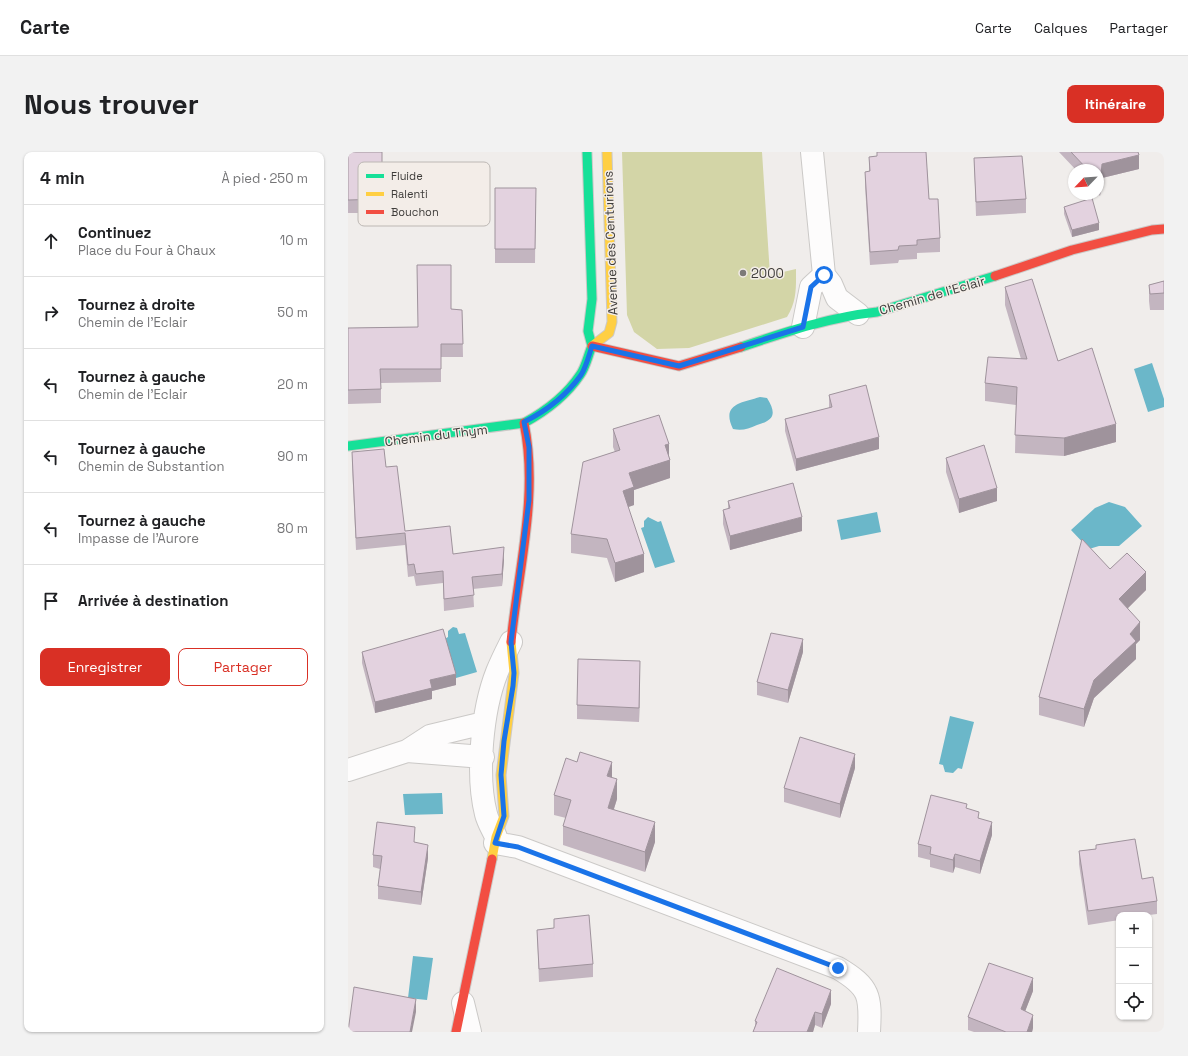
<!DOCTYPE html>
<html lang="fr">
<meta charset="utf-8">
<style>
body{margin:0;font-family:"Space Grotesk",sans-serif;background:#f2f2f2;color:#202124}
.controls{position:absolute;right:12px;bottom:12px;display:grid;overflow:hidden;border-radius:8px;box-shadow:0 1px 3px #0004}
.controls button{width:36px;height:36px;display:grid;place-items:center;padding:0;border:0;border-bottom:1px solid #e0e0e0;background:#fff;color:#202124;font:20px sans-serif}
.compass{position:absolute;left:720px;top:12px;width:36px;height:36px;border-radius:50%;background:#fff;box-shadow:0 1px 3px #0004;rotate:245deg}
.stop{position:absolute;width:12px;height:12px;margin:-9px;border:3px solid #1a73e8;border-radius:50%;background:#fff}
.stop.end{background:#1a73e8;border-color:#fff;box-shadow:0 1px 4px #0008}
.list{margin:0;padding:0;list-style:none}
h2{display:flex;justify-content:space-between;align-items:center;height:52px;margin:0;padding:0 16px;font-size:17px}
h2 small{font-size:13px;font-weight:400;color:#757577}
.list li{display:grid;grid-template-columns:26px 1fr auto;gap:12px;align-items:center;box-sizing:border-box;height:72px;padding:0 16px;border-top:1px solid #e0e0e0}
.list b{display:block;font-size:15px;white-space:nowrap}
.list p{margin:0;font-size:13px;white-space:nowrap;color:#757577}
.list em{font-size:13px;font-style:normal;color:#757577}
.actions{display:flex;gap:8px;padding:12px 16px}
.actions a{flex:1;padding:9px 0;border:1px solid #d93025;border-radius:8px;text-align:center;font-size:14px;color:#d93025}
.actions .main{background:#d93025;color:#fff}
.icon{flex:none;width:22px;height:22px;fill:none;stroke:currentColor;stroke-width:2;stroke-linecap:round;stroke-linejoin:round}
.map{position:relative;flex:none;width:816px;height:880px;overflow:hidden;border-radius:8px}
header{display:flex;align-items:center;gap:24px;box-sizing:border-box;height:56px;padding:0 20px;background:#fff;border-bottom:1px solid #e0e0e0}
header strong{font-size:19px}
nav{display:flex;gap:22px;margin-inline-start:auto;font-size:14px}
.intro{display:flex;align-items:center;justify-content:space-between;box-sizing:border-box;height:96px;padding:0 24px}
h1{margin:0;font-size:28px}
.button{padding:10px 18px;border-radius:8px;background:#d93025;color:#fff;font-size:14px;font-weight:700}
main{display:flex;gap:24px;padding:0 24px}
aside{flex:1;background:#fff;border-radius:8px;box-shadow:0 1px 3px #0004}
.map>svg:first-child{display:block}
.park{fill:#d3d5a7}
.water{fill:#6bb7c9}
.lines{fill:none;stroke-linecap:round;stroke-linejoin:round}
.street-casing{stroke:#cbc9c7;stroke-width:24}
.fast-casing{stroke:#cbc9c7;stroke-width:11}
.slow-casing{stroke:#cbc9c7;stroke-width:11}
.jam-casing{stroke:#cbc9c7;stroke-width:11}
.street{stroke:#fdfcfc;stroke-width:22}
.fast{stroke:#16e098;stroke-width:9}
.slow{stroke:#ffcf43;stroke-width:9}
.jam{stroke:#f24e42;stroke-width:9}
.wall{fill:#c3b5c0}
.shaded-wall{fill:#9f939c}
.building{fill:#e3d2df;stroke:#9f939c}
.route{stroke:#1a73e8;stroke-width:5}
.poi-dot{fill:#7c7a78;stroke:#f3ede8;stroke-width:1.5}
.labels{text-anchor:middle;stroke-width:3;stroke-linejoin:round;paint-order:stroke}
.street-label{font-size:13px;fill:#3e3c3a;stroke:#f3ede8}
.poi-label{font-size:13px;fill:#3e3c3a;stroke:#f3ede8;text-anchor:start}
.key{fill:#f3ede8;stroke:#bdb8b4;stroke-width:1}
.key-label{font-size:11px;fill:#3e3c3a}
</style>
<header>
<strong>Carte</strong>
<nav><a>Carte</a><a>Calques</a><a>Partager</a></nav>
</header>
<div class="intro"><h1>Nous trouver</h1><a class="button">Itinéraire</a></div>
<main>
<aside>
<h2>4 min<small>À pied · 250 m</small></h2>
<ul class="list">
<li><svg class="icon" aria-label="ahead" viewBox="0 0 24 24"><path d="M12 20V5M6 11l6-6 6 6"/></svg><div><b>Continuez</b><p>Place du Four à Chaux</p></div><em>10 m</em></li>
<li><svg class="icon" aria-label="right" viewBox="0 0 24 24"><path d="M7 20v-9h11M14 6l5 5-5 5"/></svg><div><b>Tournez à droite</b><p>Chemin de l'Eclair</p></div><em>50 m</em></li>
<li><svg class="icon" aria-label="left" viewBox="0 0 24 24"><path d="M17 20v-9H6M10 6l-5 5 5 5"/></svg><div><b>Tournez à gauche</b><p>Chemin de l'Eclair</p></div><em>20 m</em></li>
<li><svg class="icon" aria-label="left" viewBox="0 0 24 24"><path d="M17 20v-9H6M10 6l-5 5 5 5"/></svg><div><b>Tournez à gauche</b><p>Chemin de Substantion</p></div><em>90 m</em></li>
<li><svg class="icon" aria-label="left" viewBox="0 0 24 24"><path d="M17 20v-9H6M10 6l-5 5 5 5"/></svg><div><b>Tournez à gauche</b><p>Impasse de l'Aurore</p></div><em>80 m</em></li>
<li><svg class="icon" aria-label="arrive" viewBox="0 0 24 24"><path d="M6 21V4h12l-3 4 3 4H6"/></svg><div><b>Arrivée à destination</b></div></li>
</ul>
<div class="actions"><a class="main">Enregistrer</a><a>Partager</a></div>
</aside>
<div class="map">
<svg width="816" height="880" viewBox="0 0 816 880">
<rect width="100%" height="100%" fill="#f0edeb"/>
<path class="park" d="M274,0H414L422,123L448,117C448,135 449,149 439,165L341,196L309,197L286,180L279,163Z"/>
<path class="water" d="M804,211L816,247V255L800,260L786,217Z
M412,245L419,246C429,262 426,268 409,273C400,277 394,279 385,277C373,252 393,251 412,245Z
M761,350L777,355L794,374L771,394H751L741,397L723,378L747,356Z
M529,360L533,380L493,388L489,368Z
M300,365L310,370L313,369L327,410L307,416L293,376L296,375V369Z
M105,475L109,476L111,482L117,481L129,520L108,526L95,488L100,485V479Z
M602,564L626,570L614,617L610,616L605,621L597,620L595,613L591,612Z
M94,641L95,662L57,663L55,642Z
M65,804L85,806L79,848L60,846Z"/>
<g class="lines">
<g class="street-casing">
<path id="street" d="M464,0L476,123L483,132L489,146L510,162
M455,175L463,135L476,123
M59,599L135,605
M0,618L59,599L82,584L136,571
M148,685C145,678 140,670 138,662C128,623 134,558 149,520C153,510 158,500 163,490
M147,691L170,695L490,816C522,835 523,844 521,880
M115,851L122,880"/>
</g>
<g class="fast-casing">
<path id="fast" d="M239,0L244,147L240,179L244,194
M393,195C438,180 482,165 529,160L647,124
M0,294L176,271C198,259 218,244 232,223C238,215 240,203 244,194"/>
</g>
<g class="slow-casing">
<path id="slow" d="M244,194L261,181L264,170L259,0
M144,707L148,685L156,664L153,623L166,521L163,490"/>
</g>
<g class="jam-casing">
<path id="jam" d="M647,124L724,98L804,78L816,77
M244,194L331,214L393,195
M163,490C170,418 191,343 176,271
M108,880L144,707"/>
</g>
<use href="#street" class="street"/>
<use href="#fast" class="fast"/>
<use href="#slow" class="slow"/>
<use href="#jam" class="jam"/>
</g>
<path class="wall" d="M0,0L34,14L63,13V58L35,59V61H0Z
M529,0H578L581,47L592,86V100L569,101V107L551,108L550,111L522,113L517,34V20L521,19V5L529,4Z
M711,0H790L791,17L754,26L752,44L750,42V18H728Z
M626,6L678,47V61L628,64Z
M147,36H188L187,111H147Z
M716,55L751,78L724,85L716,62Z
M816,129V158H802L801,149V133Z
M657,135L710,209L768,290L716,304L667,301L668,253L637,249V231L673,207L657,153Z
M103,157L114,158L115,205H93V230L33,231V251L0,252V176L70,175Z
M481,243L531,297L448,319L437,279V267L481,256Z
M265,277L321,303L322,326L286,338V353L280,355L296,420L267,430L259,406L223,401V382L267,300L265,295Z
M4,300L38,315L57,379L105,402L156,407L154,434L125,437L126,455L96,459L95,431L68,434L66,424L60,425L57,393L8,398L4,312Z
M598,306L649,349L611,361L598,320Z
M380,349L454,379L382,398L375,372V358L380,357Z
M762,417L798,438L780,456L792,488L788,492V507L746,546L736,575L691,563V545Z
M14,500L108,533L84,539V547L27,561L14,511Z
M455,500L440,551L409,543V530Z
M292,523L291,570L229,567V553Z
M507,616L492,666L436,650V636Z
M264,625L269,647L266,657L307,690L297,720L215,693V674L218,666L206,663V643Z
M619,657L631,666L644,683L632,722L607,715L605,721L582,715V708L570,705V692Z
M67,691L80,706L73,753L30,747V734L32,717L25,715V703Z
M748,693L794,727L809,749V762L801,763H771V768L740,773L731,712V699L748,697Z
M206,767L245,812V825L191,830L189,778L206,777Z
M685,839L677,859L685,876L684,880H626L620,878V865Z
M483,852L474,876L467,873L465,880H405L407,874V869Z"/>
<path class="shaded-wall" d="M791,3V17L754,26L752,44V31L754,12Z
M751,71V78L724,85V78Z
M768,272V290L716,304V286Z
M531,285V297L448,319V307Z
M321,292V308H322V326L286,338V353L275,357V339L281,321L317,293Z
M649,336V349L611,361V347Z
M454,365V379L382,398V384Z
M156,395V407L154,434V422Z
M296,402V420L267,430V411Z
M798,420V438L771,465V447Z
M792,470V488L788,492V507L746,546L736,575V557L746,528L782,482Z
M455,487V500L440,551V538Z
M292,509V523L291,570V556Z
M108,522V533L84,539V547L27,561V550L82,528Z
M507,602V616L492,666V652Z
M264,610V630L259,624Z
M269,627V647L260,675V656Z
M307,670V690L297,720V700Z
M644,670V683L632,722V709Z
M80,693V706L73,753V740Z
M607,702V715L605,721V708Z
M685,826V839L673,870V857Z
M483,838V852L474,876V862Z
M68,847V860L64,880H62Z
M467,860V873L465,880H459Z
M685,863V876L684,880H679Z"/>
<path class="building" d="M0,0H34V14L63,13V44L35,45V47L0,48Z
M529,0H578L581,47H590L592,86L569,88V93L551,94L550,98L522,100L517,20L522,19L521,5L529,4Z
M723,0H790L791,3L754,12L752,31L750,29V18H740Z
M674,4L678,47L628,50L626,6Z
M147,36H188L187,97H147Z
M744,46L751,71L724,78L716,55Z
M69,113H103V157L114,158L115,192H93V217H32L33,237L0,238V176L70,175Z
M684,127L710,209L744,196L768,272L716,286L667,283L669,235L637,231L640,205L679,207L657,135Z
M816,129V141L802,142L801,133Z
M518,233L531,285L448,307L437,267L484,255L481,243Z
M311,263L321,292L317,293L322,308L281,321L286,335L275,339L296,402L267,411L259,387L223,382L235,310L272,298L265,277Z
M636,293L649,336L611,347L598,306Z
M36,297L38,315L49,314L57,379L102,374L105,402L156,395L154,422L124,425L126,443L96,447L95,419L68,422L66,412L60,413L57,381L8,386L4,300Z
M445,331L454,365L382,384L375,358L382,356L380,349Z
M734,387L762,417L779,401L798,420L771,447L792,470L782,482L788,489L746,528L736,557L691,545Z
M95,477L108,522L82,528L84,536L27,550L14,500Z
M423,481L455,487L440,538L409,530Z
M230,507L292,509L291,556L229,553Z
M452,585L507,602L492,652L436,636Z
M232,600L264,610L259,624L269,627L260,656L307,670L297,700L215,674L223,648L206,643L218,606L229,610Z
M583,643L619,652L618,656L631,660L630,666L644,670L632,709L607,702L605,708L582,702L583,695L570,692Z
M29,670L67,675L66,690L80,693L73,740L30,734L34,704L25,703Z
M787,687L794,727L805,725L809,749L740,759L731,699L748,697V693Z
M241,763L245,812L191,817L189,778L206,776V767Z
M641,811L685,826L673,857L685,863L679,880H658L620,865Z
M429,816L483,838L474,862L467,860L459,880H405L409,870L407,869Z
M6,835L68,847L62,880H0Z"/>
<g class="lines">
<path class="route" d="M476,123L463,135L455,175L331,214L244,194C241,203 238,215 233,223C218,244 198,259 176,270L181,295V348L163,490L166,521L165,534L156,589L153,623L156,664L147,691L170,695L490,816"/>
</g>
<circle class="poi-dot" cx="395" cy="121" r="4"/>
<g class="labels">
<g class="street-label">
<text transform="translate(262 91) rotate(-92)" y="5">Avenue des Centurions</text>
<text transform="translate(584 143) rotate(-16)" y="5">Chemin de l'Eclair</text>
<text transform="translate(88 283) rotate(-7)" y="5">Chemin du Thym</text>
</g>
<g class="poi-label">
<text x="403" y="126">2000</text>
</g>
</g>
<rect x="10" y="10" width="132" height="64" rx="6" class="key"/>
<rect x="18" y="22" width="18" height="4" fill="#16e098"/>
<rect x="18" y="40" width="18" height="4" fill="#ffcf43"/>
<rect x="18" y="58" width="18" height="4" fill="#f24e42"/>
<g class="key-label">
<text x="43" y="28">Fluide</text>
<text x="43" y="46">Ralenti</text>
<text x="43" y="64">Bouchon</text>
</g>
</svg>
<div class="controls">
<button>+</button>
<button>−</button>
<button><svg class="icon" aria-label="locate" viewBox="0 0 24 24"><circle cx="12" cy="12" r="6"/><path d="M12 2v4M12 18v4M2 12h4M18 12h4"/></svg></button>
</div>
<svg class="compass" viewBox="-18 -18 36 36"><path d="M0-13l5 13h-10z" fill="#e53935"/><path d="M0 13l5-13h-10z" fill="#757577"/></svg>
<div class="stop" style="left:476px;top:123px"></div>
<div class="stop end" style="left:490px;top:816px"></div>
</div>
</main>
